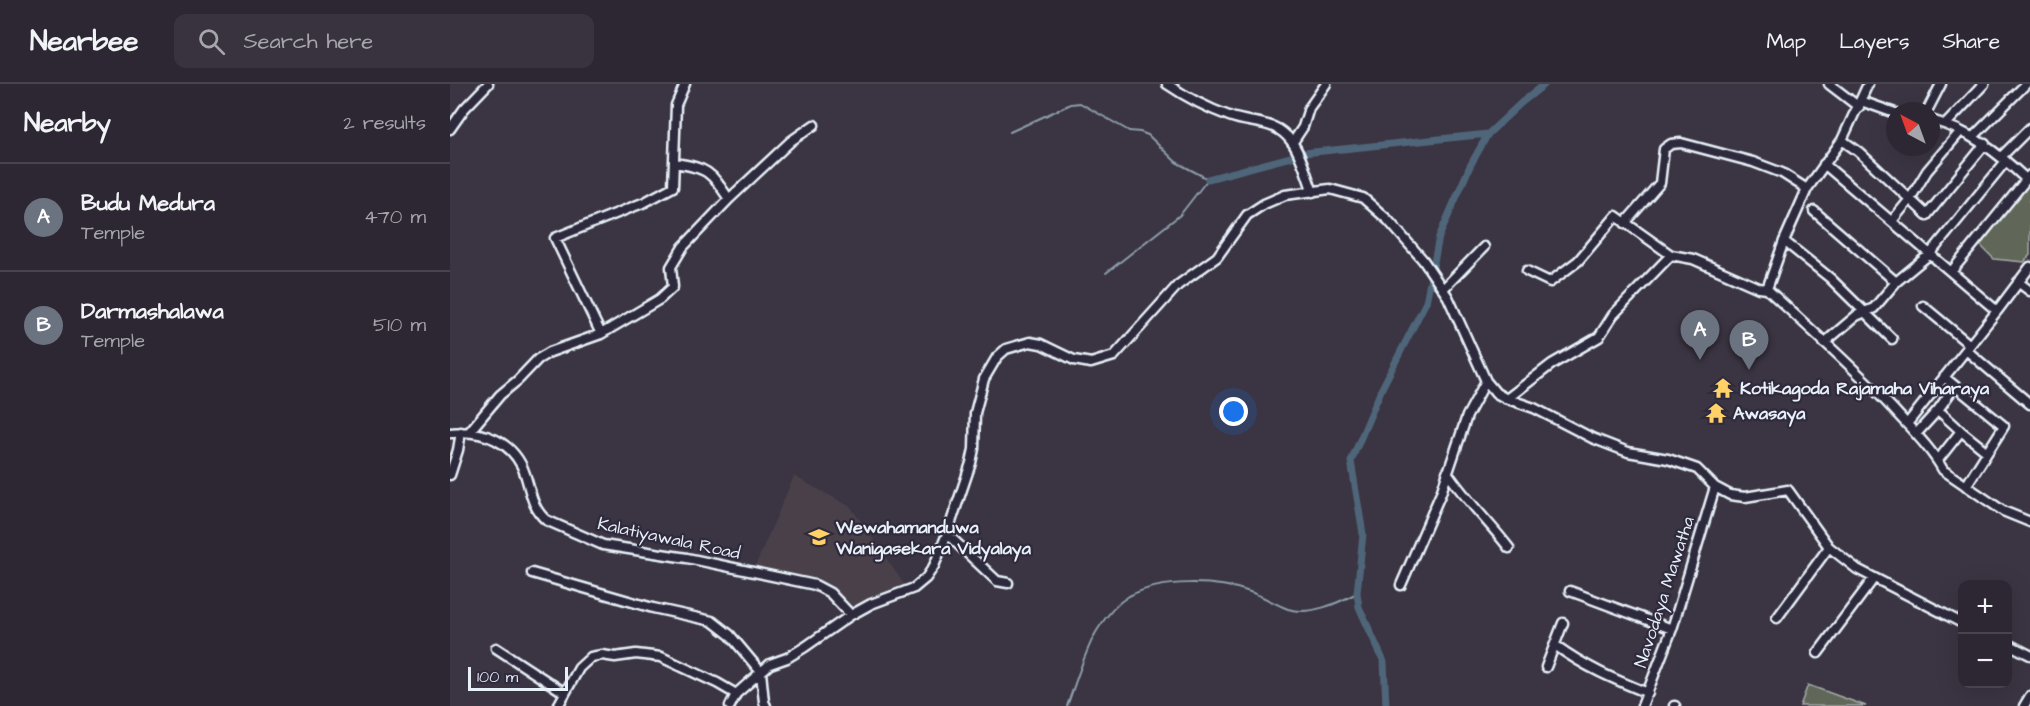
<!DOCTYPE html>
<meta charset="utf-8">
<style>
body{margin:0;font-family:"Architects Daughter",sans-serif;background:#38333e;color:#f1f3f6}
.controls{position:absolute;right:18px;bottom:18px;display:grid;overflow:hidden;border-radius:12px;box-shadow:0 6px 24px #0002}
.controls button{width:54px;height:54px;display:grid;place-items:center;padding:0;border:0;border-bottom:2px solid #48444d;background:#2c2732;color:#f1f3f6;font:30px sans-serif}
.compass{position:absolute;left:1436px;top:18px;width:54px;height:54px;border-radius:50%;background:#2c2732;box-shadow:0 6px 24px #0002;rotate:319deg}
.scale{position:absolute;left:18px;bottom:15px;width:100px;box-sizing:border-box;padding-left:6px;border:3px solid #e8f1f8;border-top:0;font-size:16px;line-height:21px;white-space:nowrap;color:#e8f1f8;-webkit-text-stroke:4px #2f2a3d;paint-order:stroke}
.you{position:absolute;left:784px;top:328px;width:21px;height:21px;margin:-15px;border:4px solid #fff;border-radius:50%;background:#1a73e8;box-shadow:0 0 0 9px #1a73e833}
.badge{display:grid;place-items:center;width:39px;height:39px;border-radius:50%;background:#95b2f1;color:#fff;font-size:20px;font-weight:700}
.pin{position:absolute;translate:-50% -50px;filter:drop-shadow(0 2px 3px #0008)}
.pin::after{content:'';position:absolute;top:32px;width:21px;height:18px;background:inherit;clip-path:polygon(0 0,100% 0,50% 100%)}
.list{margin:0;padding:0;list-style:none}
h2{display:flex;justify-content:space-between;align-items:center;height:78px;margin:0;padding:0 24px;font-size:26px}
h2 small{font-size:20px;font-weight:400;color:#a6a5ac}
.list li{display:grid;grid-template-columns:39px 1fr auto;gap:18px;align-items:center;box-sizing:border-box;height:108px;padding:0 24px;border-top:2px solid #48444d}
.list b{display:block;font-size:22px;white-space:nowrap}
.list p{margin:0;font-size:20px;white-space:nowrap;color:#a6a5ac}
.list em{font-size:20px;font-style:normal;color:#a6a5ac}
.icon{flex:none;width:33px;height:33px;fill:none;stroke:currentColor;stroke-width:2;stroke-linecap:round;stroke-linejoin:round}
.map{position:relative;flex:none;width:1580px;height:622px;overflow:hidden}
header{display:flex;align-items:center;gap:36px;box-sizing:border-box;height:84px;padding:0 30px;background:#2c2732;border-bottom:2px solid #48444d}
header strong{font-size:28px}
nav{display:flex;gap:33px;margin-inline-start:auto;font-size:21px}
.search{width:420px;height:54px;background:#38333e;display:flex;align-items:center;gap:15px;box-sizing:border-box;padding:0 21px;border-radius:12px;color:#a6a5ac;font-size:22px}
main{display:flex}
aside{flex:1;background:#2c2732}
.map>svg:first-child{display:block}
.built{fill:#494049}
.green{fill:#616659;stroke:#a4aca8;stroke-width:1.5}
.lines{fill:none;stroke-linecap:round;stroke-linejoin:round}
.stream{stroke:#8c9eac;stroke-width:2}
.canal{stroke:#4f667a;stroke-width:7}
.minor-casing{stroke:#e8f1f8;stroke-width:13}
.minor{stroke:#2f2a3d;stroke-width:8}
.labels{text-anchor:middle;stroke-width:4.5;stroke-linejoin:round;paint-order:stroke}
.poi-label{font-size:18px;font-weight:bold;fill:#e8f1f8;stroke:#2f2a3d;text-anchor:start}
.street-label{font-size:18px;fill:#e8f1f8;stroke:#2f2a3d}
</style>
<header>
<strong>Nearbee</strong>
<div class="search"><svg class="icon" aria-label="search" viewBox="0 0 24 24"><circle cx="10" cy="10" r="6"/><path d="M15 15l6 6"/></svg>Search here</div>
<nav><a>Map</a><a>Layers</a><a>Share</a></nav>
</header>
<main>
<aside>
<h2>Nearby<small>2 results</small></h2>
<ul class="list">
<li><span class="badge" style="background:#6b7280">A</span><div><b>Budu Medura</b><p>Temple</p></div><em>470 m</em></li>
<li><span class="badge" style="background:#6b7280">B</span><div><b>Darmashalawa</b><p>Temple</p></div><em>510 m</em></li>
</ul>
</aside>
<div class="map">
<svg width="1580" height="622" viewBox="0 0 1580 622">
<rect width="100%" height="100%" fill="#3b3442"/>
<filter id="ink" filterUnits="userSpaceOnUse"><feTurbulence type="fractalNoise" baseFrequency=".0167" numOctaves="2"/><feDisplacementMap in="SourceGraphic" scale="12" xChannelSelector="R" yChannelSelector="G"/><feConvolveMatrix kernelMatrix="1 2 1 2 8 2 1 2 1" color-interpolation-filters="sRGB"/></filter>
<g filter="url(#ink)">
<path class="built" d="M344,392L401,423L454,500L403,522L369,495L305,482Z"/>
<path class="green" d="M1578,98L1580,100V171L1574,178L1544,175L1529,160Z
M1358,601L1416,622H1350Z"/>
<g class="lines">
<path class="stream" d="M560,48L621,20L630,19L679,47L690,48L698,51L726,78L758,95L730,131L656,189
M617,622C625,601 636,563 648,545C655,534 667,519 679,512C711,495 766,496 800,508C813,512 825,520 838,525C860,532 888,519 907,509"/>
<path class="canal" d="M854,69L1038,50
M758,95L841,73
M936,622L934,578L909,523L907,509L913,450L901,377L932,304L976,218L989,153L1020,82L1038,50L1071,19L1095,0"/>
<g class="minor-casing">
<path id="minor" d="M717,0C736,13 757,24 779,32C802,41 825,35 841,57C851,69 857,93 863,108
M1379,0L1409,23
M1418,0L1392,56L1357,105L1334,157L1317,205C1360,245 1404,283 1444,326C1461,345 1481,364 1493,386L1553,427L1580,438
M1411,17L1445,29
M1477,27L1491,0
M1481,36C1519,46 1548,69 1576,95
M1496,40L1534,0
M0,45L14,25L38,0
M1523,53L1576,0
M1392,56L1409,68L1477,131L1535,60
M843,58L853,43L859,24L876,0
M1552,72L1580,44
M224,79C258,84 260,87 279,115
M1374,80L1547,227
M1364,127L1446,198
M1442,137L1460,115L1477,87L1510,48
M1175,139L1210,99L1214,65L1221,60L1231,59L1303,78L1332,89L1357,105
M1334,157L1380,194L1442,255
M1077,187L1100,198L1128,177L1166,132L1221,171
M1501,188L1580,91
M1568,198L1580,207
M993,205L1034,163
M1473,222L1520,261
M151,250L105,154L195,118L223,103L226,21L235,0
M1374,259L1406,232L1424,224L1446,198L1480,170L1556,77
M1516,266L1580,320
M1494,293L1554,342L1516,402
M1058,314L1102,280L1149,253L1163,231L1221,171L1243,175L1309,204L1317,205
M1488,326L1511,347L1537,368
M1457,340L1547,227L1580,183
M20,347L50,311L68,296L88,275L100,268L151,250L210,215L223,203L221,183L233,163L279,115L341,57L364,41
M0,349C32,345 64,357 75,390C81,408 82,424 96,436L153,461L237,474L365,501L380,509L401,531
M1466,350L1488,326L1505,302
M1488,376L1511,347
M997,388C1015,415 1039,438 1059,464
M0,391L8,366L11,348
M497,450L547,497L558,499
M82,489L203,524L262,537L280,551L311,588L314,618L316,622
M951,501L991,409L1017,332L1036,297
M1120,507L1222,545
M1327,534L1379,463
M1558,560L1580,571
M1105,561C1135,583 1163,595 1198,609
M46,564L115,609
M1368,569L1424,494
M1096,583L1113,539
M108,622L129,584L141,573L152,571L165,573L186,570L211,573L267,599L286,610
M280,622L286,610L320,580L337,574L355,563L401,531L421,520L464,504L476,494L484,482L497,450L521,379L524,365L525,329L534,295L547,273L556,265L580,258L591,260L624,276L641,279L664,272L728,201L767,173L797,131L814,120L835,111L880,105L913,114L938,136L973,176L998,213L1036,297L1046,309L1055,314L1084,324L1142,354L1178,368L1218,375L1247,385L1265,403L1280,411L1295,413L1338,406L1379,463L1407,485L1512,539
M1192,622L1222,545L1265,403
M1224,622H1225
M1574,622L1580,612"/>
</g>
<use href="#minor" class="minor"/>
</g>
</g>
<defs>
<g id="temple-bare" transform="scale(1.62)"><path d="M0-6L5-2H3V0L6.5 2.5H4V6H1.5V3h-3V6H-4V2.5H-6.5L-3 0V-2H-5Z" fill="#ffd166" stroke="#2f2a3d" stroke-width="2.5" paint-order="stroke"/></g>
<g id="school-bare" transform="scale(1.62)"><path d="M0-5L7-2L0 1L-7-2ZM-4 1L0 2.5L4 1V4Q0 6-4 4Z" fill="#ffd166" stroke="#2f2a3d" stroke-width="2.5" paint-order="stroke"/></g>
</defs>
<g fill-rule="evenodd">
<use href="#temple-bare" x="1273" y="304"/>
<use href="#temple-bare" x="1266" y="329"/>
<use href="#school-bare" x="369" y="453"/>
</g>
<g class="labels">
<g class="poi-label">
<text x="1290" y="310">Kotikagoda Rajamaha Viharaya</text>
<text x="1283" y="335">Awasaya</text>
<text x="386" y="449">Wewahamanduwa<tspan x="386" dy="21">Wanigasekara Vidyalaya</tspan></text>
</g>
<g class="street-label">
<text transform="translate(219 454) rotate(12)" y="6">Kalatiyawala Road</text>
<text transform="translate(1214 508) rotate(-72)" y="6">Navodaya Mawatha</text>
</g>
</g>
</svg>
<div class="controls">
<button>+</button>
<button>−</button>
</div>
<svg class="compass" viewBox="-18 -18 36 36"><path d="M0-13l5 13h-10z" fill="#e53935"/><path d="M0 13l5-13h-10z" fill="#a6a5ac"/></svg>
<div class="scale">100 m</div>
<div class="you"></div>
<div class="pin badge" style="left:1250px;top:276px;background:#6b7280">A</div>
<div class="pin badge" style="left:1299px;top:286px;background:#6b7280">B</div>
</div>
</main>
